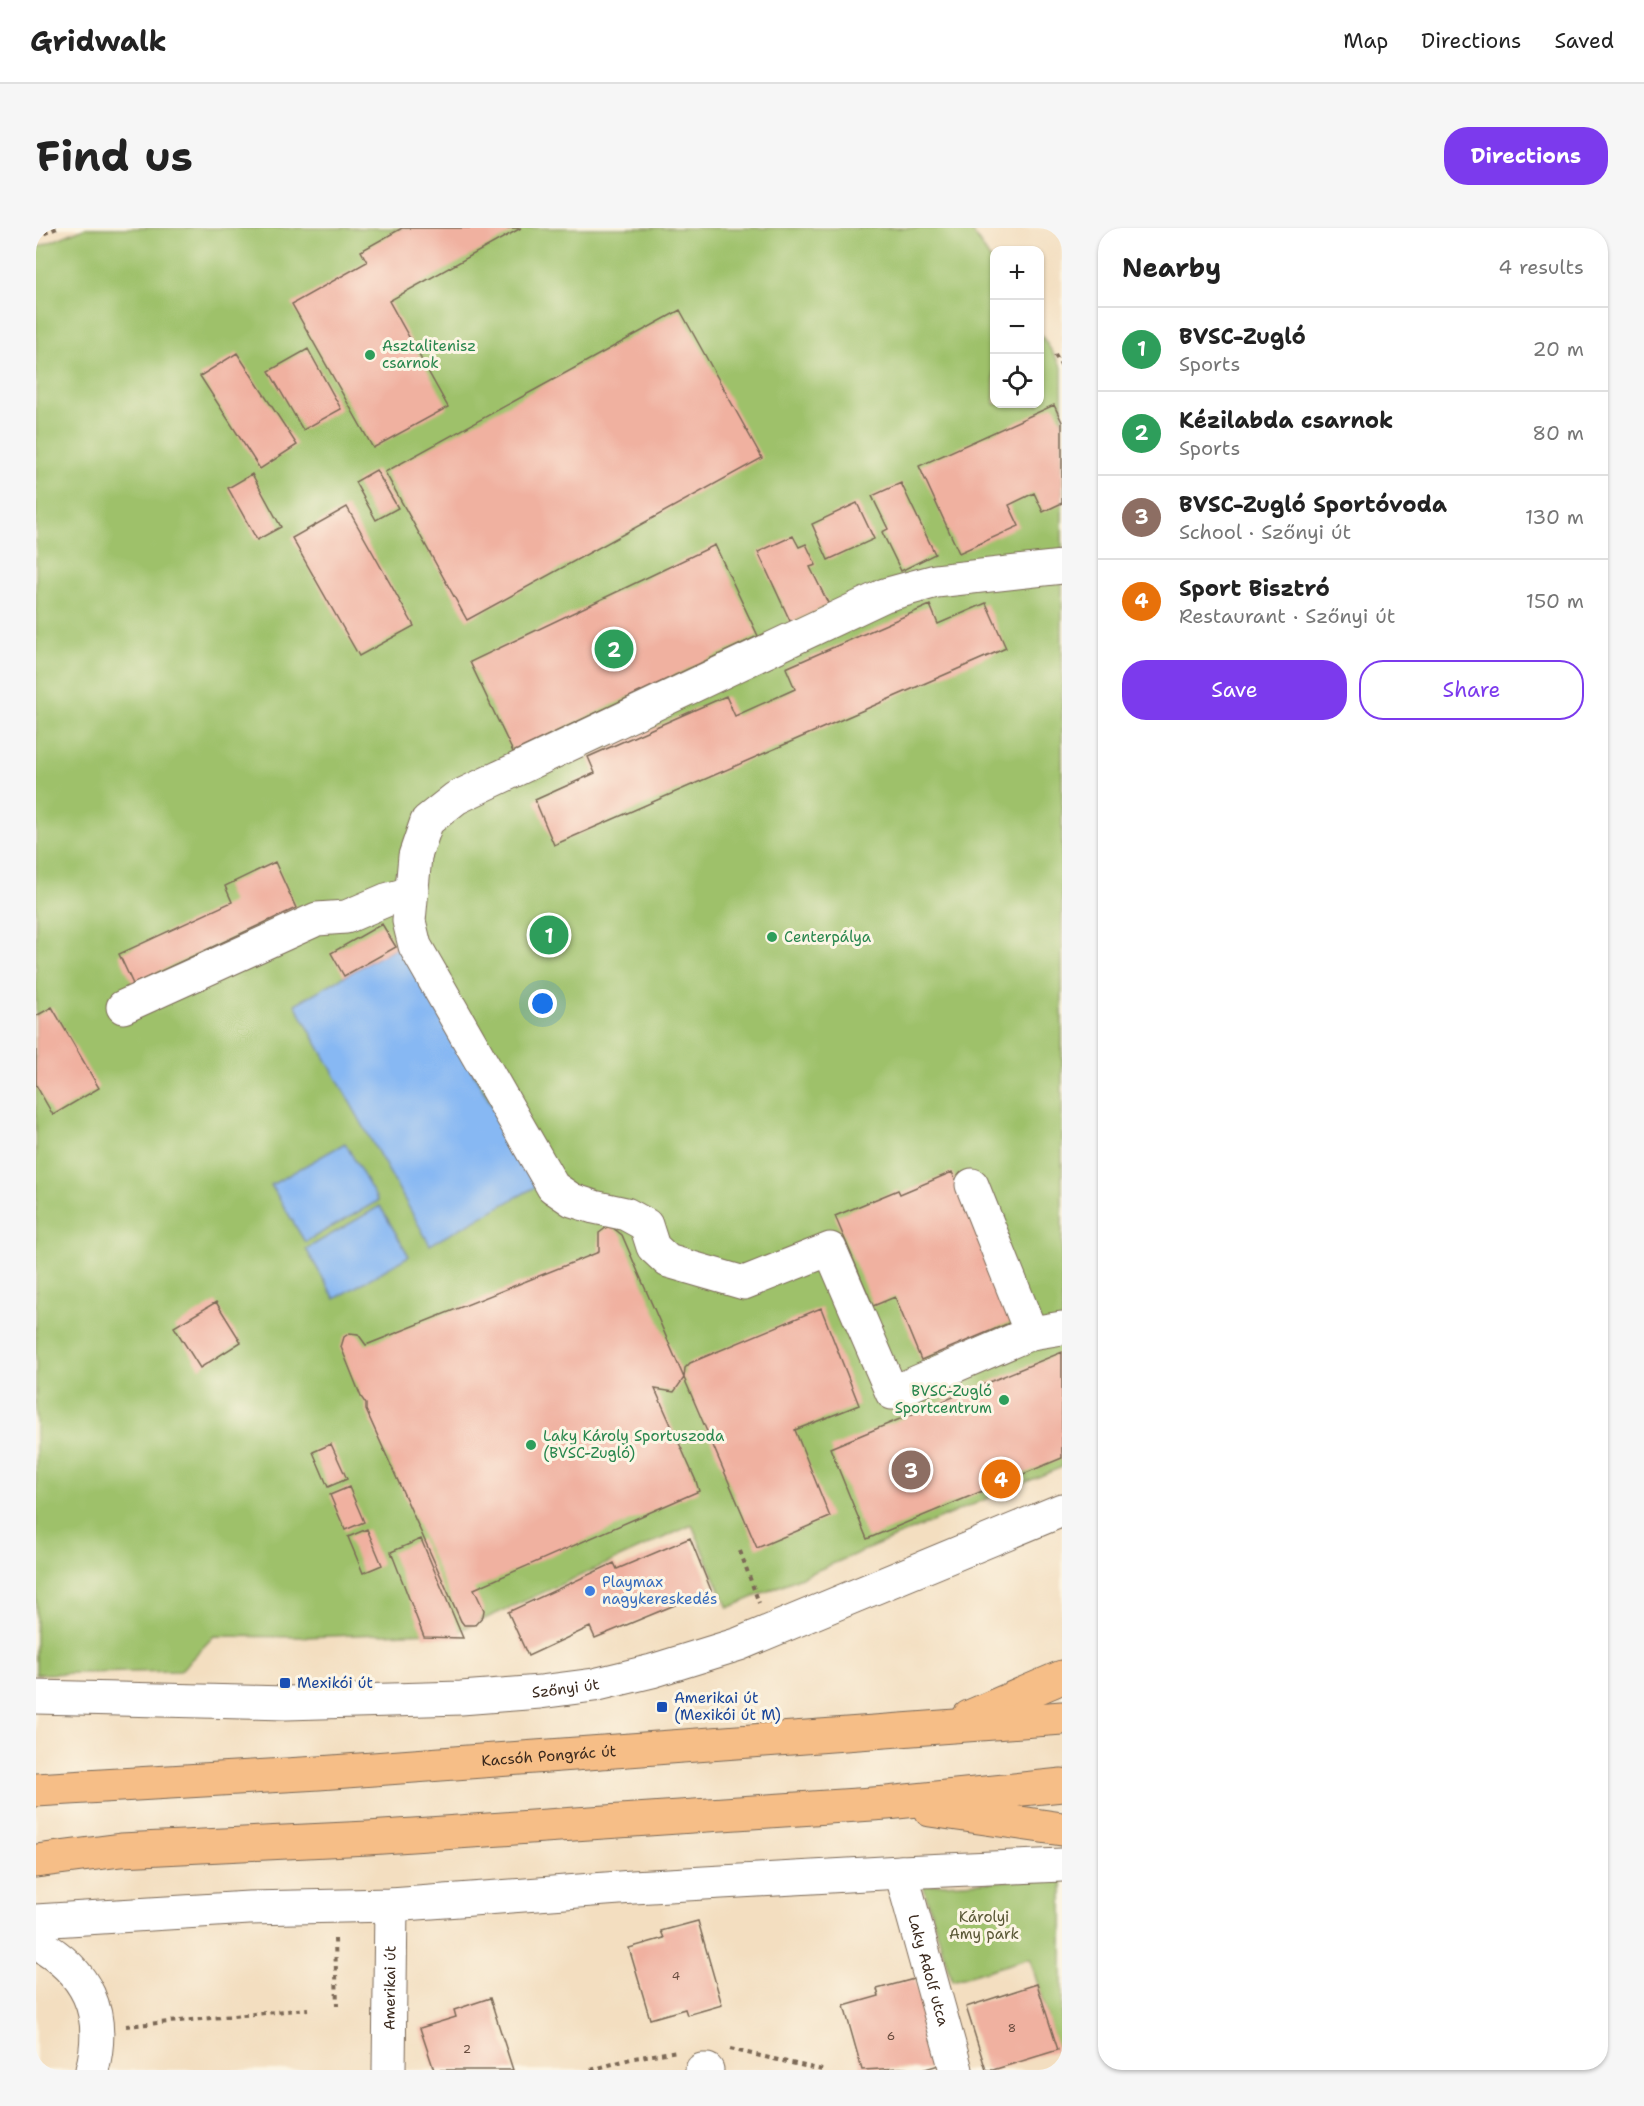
<!DOCTYPE html>
<meta charset="utf-8">
<style>
body{margin:0;font-family:"Shantell Sans",sans-serif;background:#f6f6f6;color:#222}
.controls{position:absolute;right:18px;top:18px;display:grid;overflow:hidden;border-radius:12px;box-shadow:0 2px 4px #0004}
.controls button{width:54px;height:54px;display:grid;place-items:center;padding:0;border:0;border-bottom:2px solid #e0e0e0;background:#fff;color:#222;font:30px sans-serif}
.you{position:absolute;left:507px;top:776px;width:21px;height:21px;margin:-15px;border:4px solid #fff;border-radius:50%;background:#1a73e8;box-shadow:0 0 0 9px #1a73e833}
.badge{display:grid;place-items:center;width:39px;height:39px;border-radius:50%;background:#7c3aed;color:#fff;font-size:20px;font-weight:700}
.pin{position:absolute;translate:-50% -50%;border:3px solid #fff;box-shadow:0 2px 6px #0006}
.list{margin:0;padding:0;list-style:none}
h2{display:flex;justify-content:space-between;align-items:center;height:78px;margin:0;padding:0 24px;font-size:26px}
h2 small{font-size:20px;font-weight:400;color:#767676}
.list li{display:grid;grid-template-columns:39px 1fr auto;gap:18px;align-items:center;box-sizing:border-box;height:84px;padding:0 24px;border-top:2px solid #e0e0e0}
.list b{display:block;font-size:22px;white-space:nowrap}
.list p{margin:0;font-size:20px;white-space:nowrap;color:#767676}
.list em{font-size:20px;font-style:normal;color:#767676}
.actions{display:flex;gap:12px;padding:18px 24px}
.actions a{flex:1;padding:14px 0;border:2px solid #7c3aed;border-radius:24px;text-align:center;font-size:21px;color:#7c3aed}
.actions .main{background:#7c3aed;color:#fff}
.icon{flex:none;width:33px;height:33px;fill:none;stroke:currentColor;stroke-width:2;stroke-linecap:round;stroke-linejoin:round}
.map{position:relative;flex:none;width:1026px;height:1842px;overflow:hidden;border-radius:24px}
header{display:flex;align-items:center;gap:36px;box-sizing:border-box;height:84px;padding:0 30px;background:#fff;border-bottom:2px solid #e0e0e0}
header strong{font-size:28px}
nav{display:flex;gap:33px;margin-inline-start:auto;font-size:21px}
.intro{display:flex;align-items:center;justify-content:space-between;box-sizing:border-box;height:144px;padding:0 36px}
h1{margin:0;font-size:42px}
.button{padding:15px 27px;border-radius:24px;background:#7c3aed;color:#fff;font-size:21px;font-weight:700}
main{display:flex;gap:36px;padding:0 36px}
aside{flex:1;background:#fff;border-radius:24px;box-shadow:0 2px 4px #0004}
.map>svg:first-child{display:block}
.green{fill:#9ec16a;stroke:#6c7644;stroke-width:1.5}
.water{fill:#87b8f3;stroke:#617188;stroke-width:1.5}
.building{fill:#f0b1a0}
.lines{fill:none;stroke-linecap:round;stroke-linejoin:round}
.minor-casing{stroke:#7b6957;stroke-width:35}
.major-casing{stroke:#7b6957;stroke-width:35}
.path{stroke:#7b6957;stroke-width:4;stroke-dasharray:4.5 4.5;stroke-linecap:butt}
.minor{stroke:#fff;stroke-width:33}
.major{stroke:#f6be87;stroke-width:33}
.leisure-dot{fill:#2e9e5b;stroke:#fcf5e5;stroke-width:2}
.shop-dot{fill:#3f7fe0;stroke:#fcf5e5;stroke-width:2}
.transit-dot{fill:#1a4fb4;stroke:#fcf5e5;stroke-width:2}
.labels{text-anchor:middle;stroke-width:6;stroke-linejoin:round;paint-order:stroke}
.number-label{font-size:12px;fill:#684c3e}
.leisure-label{font-size:15px;fill:#27864d;stroke:#fcf5e5;text-anchor:start}
.shop-label{font-size:15px;fill:#366cbe;stroke:#fcf5e5;text-anchor:start}
.transit-label{font-size:15px;fill:#164399;stroke:#fcf5e5;text-anchor:start}
.street-label{font-size:15px;fill:#3b2a1e;stroke:#fcf5e5}
.park-label{font-size:15px;fill:#595735;stroke:#fcf5e5}
</style>
<header>
<strong>Gridwalk</strong>
<nav><a>Map</a><a>Directions</a><a>Saved</a></nav>
</header>
<div class="intro"><h1>Find us</h1><a class="button">Directions</a></div>
<main>
<div class="map">
<svg width="1026" height="1842" viewBox="0 0 1026 1842">
<rect width="100%" height="100%" fill="#fcf5e5"/>
<filter id="ink" filterUnits="userSpaceOnUse"><feTurbulence type="fractalNoise" baseFrequency=".0167" numOctaves="2"/><feDisplacementMap in="SourceGraphic" scale="12" xChannelSelector="R" yChannelSelector="G"/><feConvolveMatrix kernelMatrix="1 2 1 2 8 2 1 2 1" color-interpolation-filters="sRGB"/></filter>
<filter id="wash" filterUnits="userSpaceOnUse"><feTurbulence type="fractalNoise" baseFrequency=".008" numOctaves="4" result="noise"/><feDisplacementMap in="SourceGraphic" scale="24" xChannelSelector="R" yChannelSelector="G"/><feGaussianBlur stdDeviation="1.35" result="paint"/><feColorMatrix in="noise" values="0 0 0 0 0 0 0 0 0 0 0 0 0 0 0 0 0 1.4 0 .05"/><feComposite in="paint" operator="in"/></filter>
<g filter="url(#wash)">
<rect width="100%" height="100%" fill="#f3dec0"/>
<path class="green" d="M48,0H934L958,37V176H1004V105L1026,139V1239L692,1380L656,1297L422,1403L269,1409L178,1408L144,1443L0,1446V20Z
M1026,1650V1829L1023,1830L994,1730L916,1753L887,1657Z"/>
<path class="water" d="M365,716L501,958L394,1017L259,776Z
M309,915L342,973L269,1014L235,957Z
M344,978L373,1028L299,1071L270,1021Z"/>
<g id="blocks">
<path class="building" d="M366,0H485L353,73L412,179L337,220L256,76L331,34L325,23Z
M644,82L726,230L431,392L349,244Z
M272,121L305,181L267,202L233,143Z
M201,125L261,217L224,241L164,148Z
M1018,177L1026,194V275L1007,284L998,265L973,277L983,298L923,325L883,238Z
M340,242L362,280L340,292L319,254Z
M216,246L245,299L221,312L192,260Z
M865,255L899,326L865,343L846,304L852,301L836,268Z
M821,275L838,311L792,332L776,296Z
M311,279L378,398L323,428L256,310Z
M757,308L763,319L770,316L780,337L774,339L793,377L755,395L722,324Z
M679,317L722,408L477,524L434,434Z
M950,375L970,420L518,617L499,572L559,545L552,529L690,468L699,488L759,461L750,440L894,377L902,396Z
M239,634L260,680L97,756L83,726L196,674L189,658Z
M346,696L360,719L308,748L295,725Z
M16,779L63,860L17,887L0,857V788Z
M916,944L978,1093L885,1132L859,1069L837,1078L799,988L862,962L864,966Z
M571,999L577,1000L586,1007L648,1150L638,1164L619,1161L660,1253L663,1263L438,1361L448,1382L447,1388L439,1397H428L425,1393L330,1182V1176L325,1169L305,1119L308,1109L314,1105L322,1106L330,1117L563,1024V1005Z
M180,1074L205,1114L164,1140L138,1099Z
M785,1080L823,1177L759,1202L794,1289L721,1320L648,1150L649,1140L654,1135Z
M1026,1124V1230L831,1311L794,1220Z
M295,1216L311,1251L292,1259L277,1224Z
M313,1259L328,1294L309,1302L294,1267Z
M331,1301L346,1337L327,1345L312,1309Z
M654,1310L675,1362L559,1410L554,1399L492,1428L472,1384L578,1335L581,1341Z
M385,1311L427,1410L388,1409L355,1324Z
M662,1693L686,1777L651,1787L649,1781L614,1791L593,1720L628,1710L625,1703Z
M878,1751L903,1837L886,1842L865,1840L826,1842L808,1778L843,1768L841,1761Z
M1001,1756L1022,1822L957,1842H950L930,1779Z
M454,1770L477,1842H398L384,1800L420,1789L418,1782Z"/>
</g>
</g>
<g filter="url(#ink)">
<use href="#blocks" fill-opacity="0" stroke="#7b6957" stroke-width="1.5"/>
<g class="lines">
<g class="minor-casing">
<g id="minor">
<path d="M87,779L281,691L310,689L350,672L375,665"/>
<path d="M936,957L995,1105L856,1165L794,1021L708,1055L632,1033L617,1019L610,997L590,986L558,979L536,972L517,959L379,718L373,693L379,628L391,593L420,570L849,367L900,353L1026,339"/>
<path d="M995,1105L1026,1100"/>
<path id="s1" d="M0,1469L250,1475L425,1470L504,1464L558,1457L616,1443L703,1416L1026,1282"/>
<path id="s2" d="M865,1644L920,1842"/>
<path d="M0,1693L213,1680L355,1677L597,1659L865,1644L1026,1637"/>
<path d="M0,1715C51,1743 71,1784 56,1842"/>
<path id="s3" d="M353,1842L355,1677"/>
<path d="M666,1842H671"/>
</g>
</g>
<g class="major-casing">
<g id="major">
<path d="M933,1489L1026,1449"/>
<path id="s4" d="M0,1562L283,1545L1026,1490"/>
<path d="M894,1582L1026,1601"/>
<path d="M0,1633L85,1622L332,1610L851,1575L1026,1557"/>
</g>
</g>
<path class="path" d="M0,9L21,0
M1019,127L1026,139
M704,1323L723,1375
M299,1711L301,1778
M90,1798L272,1781
M694,1821L786,1842
M555,1842L598,1830L642,1823"/>
<use href="#minor" class="minor"/>
<use href="#major" class="major"/>
</g>
</g>
<g class="leisure-dot">
<circle cx="334" cy="127" r="6"/>
<circle cx="736" cy="709" r="6"/>
<circle cx="968" cy="1172" r="6"/>
<circle cx="495" cy="1217" r="6"/>
</g>
<circle class="shop-dot" cx="554" cy="1363" r="6"/>
<g class="transit-dot">
<rect x="243" y="1449" width="12" height="12" rx="3"/>
<rect x="620" y="1473" width="12" height="12" rx="3"/>
</g>
<g class="labels">
<g class="number-label">
<text x="640" y="1752">4</text>
<text x="976" y="1804">8</text>
<text x="855" y="1812">6</text>
<text x="431" y="1825">2</text>
</g>
<g class="leisure-label">
<text x="346" y="123">Asztalitenisz<tspan x="346" dy="17">csarnok</tspan></text>
<text x="748" y="714">Centerpálya</text>
<text x="956" y="1168" text-anchor="end">BVSC-Zugló<tspan x="956" dy="17">Sportcentrum</tspan></text>
<text x="507" y="1213">Laky Károly Sportuszoda<tspan x="507" dy="17">(BVSC-Zugló)</tspan></text>
</g>
<g class="shop-label">
<text x="566" y="1359">Playmax<tspan x="566" dy="17">nagykereskedés</tspan></text>
</g>
<g class="transit-label">
<text x="261" y="1460">Mexikói út</text>
<text x="638" y="1475">Amerikai út<tspan x="638" dy="17">(Mexikói út M)</tspan></text>
</g>
<g class="street-label">
<text dy="5" stroke="none"><textPath href="#s1" startOffset="530">Szőnyi út</textPath></text>
<text dy="5" stroke="none"><textPath href="#s4" startOffset="514">Kacsóh Pongrác út</textPath></text>
<text dy="5" stroke="none"><textPath href="#s2" startOffset="102">Laky Adolf utca</textPath></text>
<text dy="5" stroke="none"><textPath href="#s3" startOffset="82">Amerikai út</textPath></text>
</g>
<g class="park-label">
<text x="948" y="1694">Károlyi<tspan x="948" dy="17">Amy park</tspan></text>
</g>
</g>
</svg>
<div class="controls">
<button>+</button>
<button>−</button>
<button><svg class="icon" aria-label="locate" viewBox="0 0 24 24"><circle cx="12" cy="12" r="6"/><path d="M12 2v4M12 18v4M2 12h4M18 12h4"/></svg></button>
</div>
<div class="you"></div>
<div class="pin badge" style="left:513px;top:707px;background:#2e9e5b">1</div>
<div class="pin badge" style="left:578px;top:421px;background:#2e9e5b">2</div>
<div class="pin badge" style="left:875px;top:1242px;background:#8d6e63">3</div>
<div class="pin badge" style="left:965px;top:1251px;background:#e8710a">4</div>
</div>
<aside>
<h2>Nearby<small>4 results</small></h2>
<ul class="list">
<li><span class="badge" style="background:#2e9e5b">1</span><div><b>BVSC-Zugló</b><p>Sports</p></div><em>20 m</em></li>
<li><span class="badge" style="background:#2e9e5b">2</span><div><b>Kézilabda csarnok</b><p>Sports</p></div><em>80 m</em></li>
<li><span class="badge" style="background:#8d6e63">3</span><div><b>BVSC-Zugló Sportóvoda</b><p>School · Szőnyi út</p></div><em>130 m</em></li>
<li><span class="badge" style="background:#e8710a">4</span><div><b>Sport Bisztró</b><p>Restaurant · Szőnyi út</p></div><em>150 m</em></li>
</ul>
<div class="actions"><a class="main">Save</a><a>Share</a></div>
</aside>
</main>
